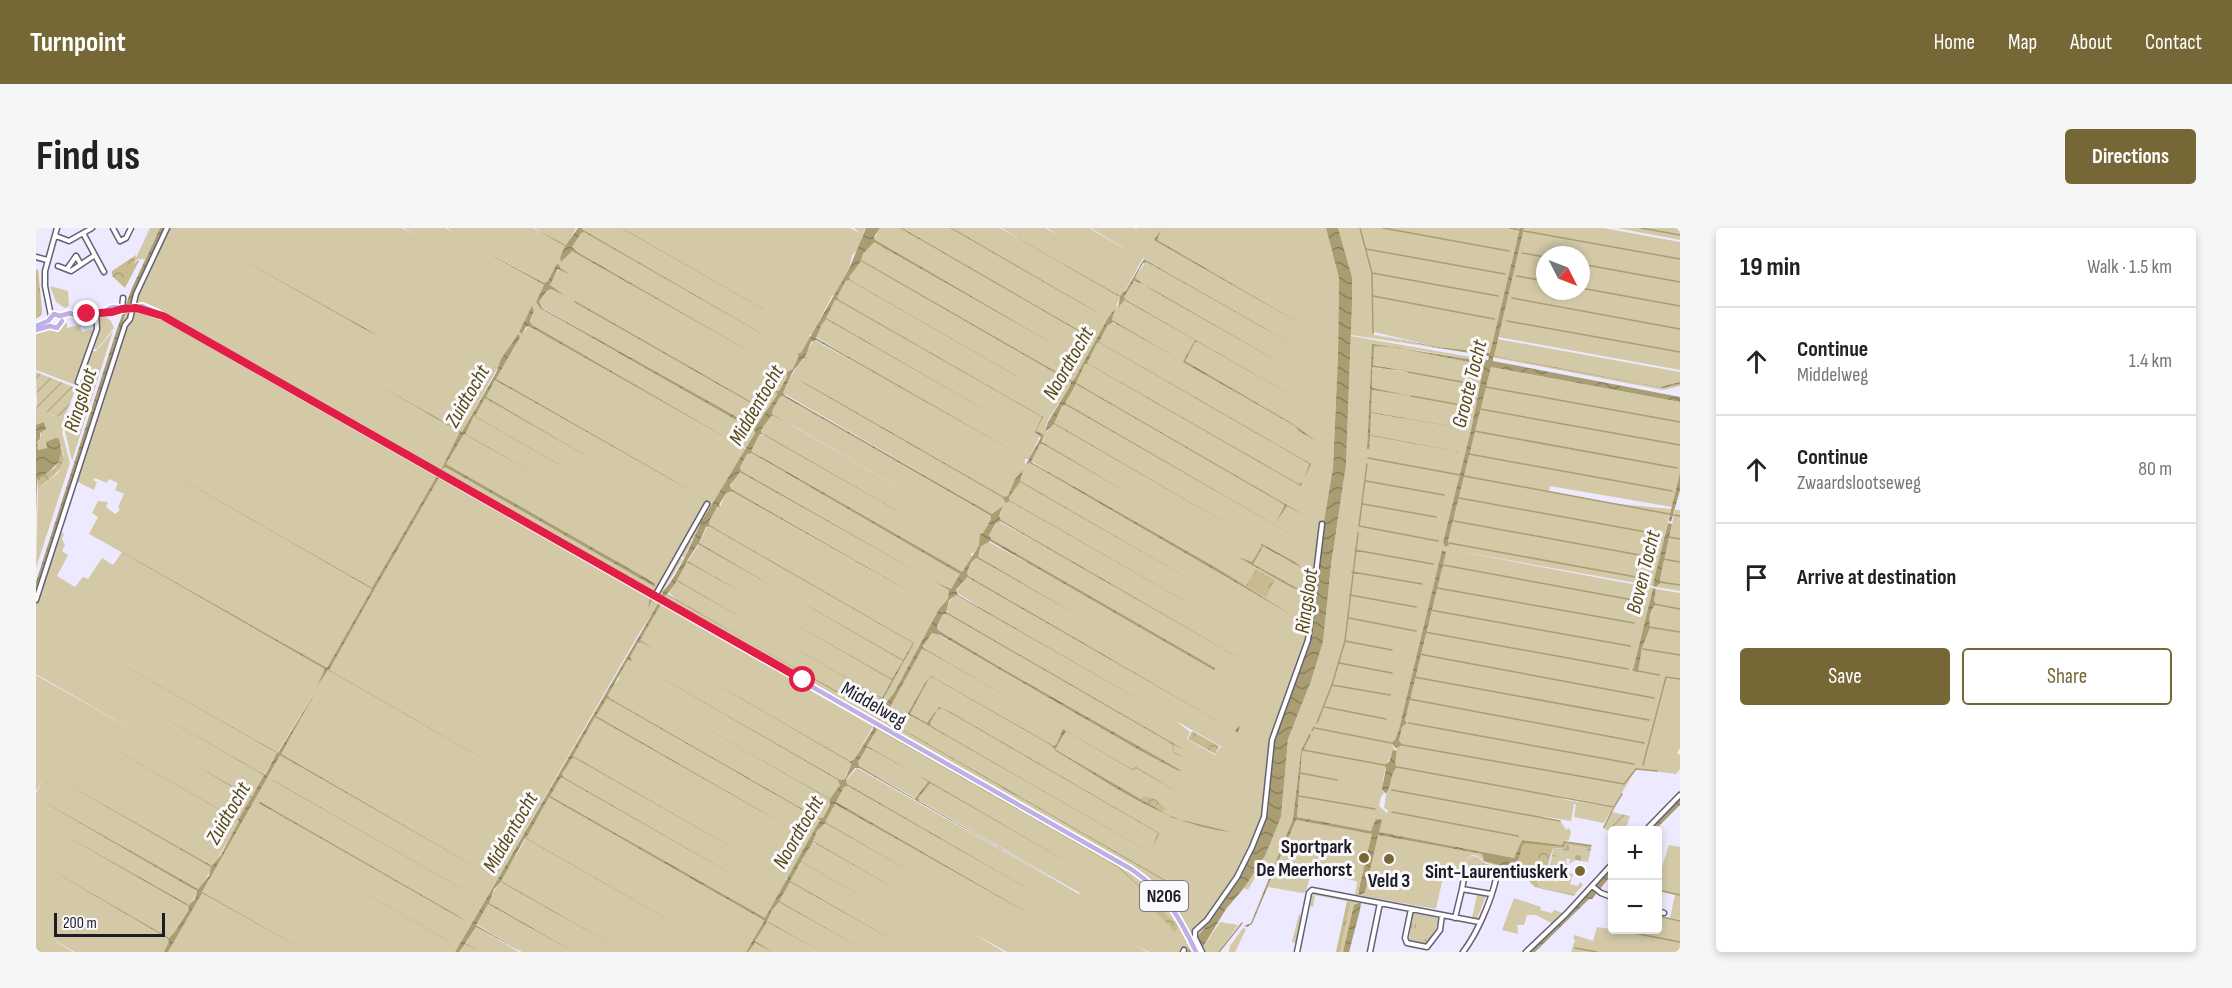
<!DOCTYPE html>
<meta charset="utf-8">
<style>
body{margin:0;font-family:"Sofia Sans Condensed",sans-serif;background:#f6f6f6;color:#222}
.controls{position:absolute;right:18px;bottom:18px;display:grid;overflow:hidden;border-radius:6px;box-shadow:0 3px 9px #0003}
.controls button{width:54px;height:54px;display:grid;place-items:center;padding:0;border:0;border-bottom:2px solid #e0e0e0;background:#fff;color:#222;font:30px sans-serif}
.compass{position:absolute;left:1500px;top:18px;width:54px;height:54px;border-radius:50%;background:#fff;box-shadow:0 3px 9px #0003;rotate:132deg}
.scale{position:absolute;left:18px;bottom:15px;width:111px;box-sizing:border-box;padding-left:6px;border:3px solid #1e1c24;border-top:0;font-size:16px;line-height:21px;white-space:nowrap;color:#1e1c24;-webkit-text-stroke:4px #faf9fd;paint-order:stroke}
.stop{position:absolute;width:18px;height:18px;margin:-14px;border:4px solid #e11d48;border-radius:50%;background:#fff}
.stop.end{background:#e11d48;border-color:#fff;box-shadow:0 2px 6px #0008}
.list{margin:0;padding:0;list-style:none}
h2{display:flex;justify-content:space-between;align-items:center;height:78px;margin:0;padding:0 24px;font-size:26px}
h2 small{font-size:20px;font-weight:400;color:#767676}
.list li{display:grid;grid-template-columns:39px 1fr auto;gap:18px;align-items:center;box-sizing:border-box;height:108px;padding:0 24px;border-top:2px solid #e0e0e0}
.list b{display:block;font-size:22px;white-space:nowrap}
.list p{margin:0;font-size:20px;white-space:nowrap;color:#767676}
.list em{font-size:20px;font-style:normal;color:#767676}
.actions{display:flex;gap:12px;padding:18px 24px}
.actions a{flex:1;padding:14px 0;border:2px solid #766836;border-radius:6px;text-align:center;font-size:21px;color:#766836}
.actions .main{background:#766836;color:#fff}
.icon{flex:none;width:33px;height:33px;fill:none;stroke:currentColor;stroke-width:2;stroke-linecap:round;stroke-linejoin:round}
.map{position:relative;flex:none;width:1644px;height:724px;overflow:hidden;border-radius:6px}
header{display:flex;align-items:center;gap:36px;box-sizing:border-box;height:84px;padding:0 30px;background:#766836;color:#fff}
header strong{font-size:28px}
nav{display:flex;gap:33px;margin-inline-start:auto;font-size:21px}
.intro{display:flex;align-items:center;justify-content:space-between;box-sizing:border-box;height:144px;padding:0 36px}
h1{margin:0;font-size:42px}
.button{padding:15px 27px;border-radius:6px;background:#766836;color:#fff;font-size:21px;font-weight:700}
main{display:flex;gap:36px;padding:0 36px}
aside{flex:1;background:#fff;border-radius:6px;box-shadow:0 3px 9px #0003}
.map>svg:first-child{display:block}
.grass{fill:#d3c9a7;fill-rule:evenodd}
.forest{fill:url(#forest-crowns)}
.cemetery{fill:url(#cemetery-stones)}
.park{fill:url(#park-tufts)}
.garden{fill:url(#garden-furrows)}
.water{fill:url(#water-waves);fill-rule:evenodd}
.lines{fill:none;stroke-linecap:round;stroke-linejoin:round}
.stream{stroke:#a99d71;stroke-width:1.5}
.minor-casing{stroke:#656174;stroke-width:7}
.major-casing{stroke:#fff;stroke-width:8}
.minor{stroke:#fff;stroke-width:4}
.major{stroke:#beafe6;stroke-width:4.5}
.route{stroke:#e11d48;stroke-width:8}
.poi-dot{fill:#766836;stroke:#faf9fd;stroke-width:2}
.labels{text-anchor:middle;stroke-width:6;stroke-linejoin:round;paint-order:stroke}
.shield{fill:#faf9fd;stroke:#605e65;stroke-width:1.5}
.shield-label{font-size:18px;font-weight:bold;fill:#1e1c24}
.street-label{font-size:20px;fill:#1e1c24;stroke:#faf9fd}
.poi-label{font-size:20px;font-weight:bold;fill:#1e1c24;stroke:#faf9fd;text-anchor:end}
.water-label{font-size:21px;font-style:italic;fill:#584a15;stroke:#faf9fd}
</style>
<header>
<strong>Turnpoint</strong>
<nav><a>Home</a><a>Map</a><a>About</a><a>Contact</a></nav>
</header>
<div class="intro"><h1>Find us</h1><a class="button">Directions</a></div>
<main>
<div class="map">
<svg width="1644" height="724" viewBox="0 0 1644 724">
<defs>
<pattern id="forest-crowns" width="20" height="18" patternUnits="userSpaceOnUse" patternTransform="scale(1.5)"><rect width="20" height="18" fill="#c7bb8f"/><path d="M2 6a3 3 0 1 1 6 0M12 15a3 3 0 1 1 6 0" fill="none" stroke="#aaa07b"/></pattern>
<pattern id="cemetery-stones" width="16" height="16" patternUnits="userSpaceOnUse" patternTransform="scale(1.5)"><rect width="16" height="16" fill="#d3c9a7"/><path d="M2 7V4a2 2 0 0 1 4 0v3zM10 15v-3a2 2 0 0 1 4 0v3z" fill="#b5ac90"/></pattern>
<pattern id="park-tufts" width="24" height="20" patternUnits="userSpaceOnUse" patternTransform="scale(1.5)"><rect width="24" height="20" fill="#d3c9a7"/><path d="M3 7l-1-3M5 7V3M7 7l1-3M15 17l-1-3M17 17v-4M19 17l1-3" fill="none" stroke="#b5ac90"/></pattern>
<pattern id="garden-furrows" width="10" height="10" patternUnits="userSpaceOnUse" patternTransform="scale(1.5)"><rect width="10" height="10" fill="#d3c9a7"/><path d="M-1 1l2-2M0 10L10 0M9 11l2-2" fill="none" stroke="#b5ac90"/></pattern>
<pattern id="water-waves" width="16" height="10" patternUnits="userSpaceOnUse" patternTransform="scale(1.5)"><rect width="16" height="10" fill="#a99d71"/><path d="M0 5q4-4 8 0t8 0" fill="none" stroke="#897f5d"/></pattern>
</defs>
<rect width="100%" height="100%" fill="#ede9fe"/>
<path class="grass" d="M114,0H124L109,31H102L97,36Z
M129,0H366L378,7L368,0H409L418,5L411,0H497L516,11L499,0H540L531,17L519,12L529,18L525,34L534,23L539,24L536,19L545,4H549L546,0H814L823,5L818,0H830C824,8 826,21 816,27L813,41L799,67L796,68L776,106L773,107L774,110L755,143L751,145V149L743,163H740L741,167L718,201L719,205L710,220L707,219L709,221L707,225L667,291L664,292L665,294L657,311H653L656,313L648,329H644L646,332L626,364L641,372L632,364L638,355L642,353L641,350L663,316L672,297L677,300L673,294L681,279H684L690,265L693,262L899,379L694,261L698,249L705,244L704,239L711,226L715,224L841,296L714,222L723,207L729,208L725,202L734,188L738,187L736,183L744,169L747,168L956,289L947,305L944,306V318L938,325H935L936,329L926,344H923L924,347L915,361H913V371L902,383L843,493L848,491L849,487L886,421H889L888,416L896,405H899L1144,543L967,441L901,401L907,386L912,385L910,382L914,372L919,367L956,387L920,364L930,349L948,358L932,348L931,345L938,331L942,330C939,322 946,318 951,313L1045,364L955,311L953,307L962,293L1044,338L965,292L963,288L966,282V278L959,286H956L747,165C754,153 758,137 770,130L769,126L778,112L866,160L780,109L788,92L791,91L790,89L799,72L802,71L801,69L811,52H813V49L822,34L826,33L825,30L835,15L838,14L848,19L838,11L844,0H864L868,2L866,0H914L923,5L916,0H964L985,12L966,0H1009L1022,7L1011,0H1053L1098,26L1055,0H1098L1102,2L1100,0H1290L1303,50L1302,127L1297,240L1274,412L1259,460L1240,506L1236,530L1232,584L1219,619L1200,655L1151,724H1113L1099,717L1111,724H971L938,706L968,724H712L717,716H721L720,711L730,694H733L731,692C735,682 759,639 766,634L765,632L775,615L780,616L777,611L797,577L799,576L806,578L800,574L808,559L812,558L823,563L811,556L810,552L821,540L1043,666L1044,665L823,538L822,534L839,502L843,501L837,498L818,532H813L815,537L808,551L804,552L793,546L804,553V557L796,570L793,571L794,574L787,590L783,591C783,603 759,638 752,650H749L751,653L710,724H486L440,696L452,676L481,692L453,675C455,667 460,658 466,654L465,651C473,637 487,619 492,605L578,456L583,451V447C589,437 596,420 605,413L604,411L624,375L605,402L419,724H132L280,461L228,547L218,569H214L215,573L202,592V596L165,659L161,661L148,654L161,664L155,676L150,677L153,680L135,710L131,709L133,713L128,724H39L13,709L37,724H0V565L8,550L0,563V447L118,514L0,446V367L90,84ZM451,23L508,55L512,53L520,37L523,36L524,40L515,54L514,60L503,74L504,78L642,158L504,80L500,74L508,57ZM1107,30L1237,105L1110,33L1099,50L1102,54H1096L1088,69L1090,72H1087L1082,79L1080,78L1084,70L1082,68H1086ZM496,79L498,83L494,96L534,120L493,98L486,106L483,104ZM1079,82L1076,92L1080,96L1075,94C1071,98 1063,108 1064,115H1061L1040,153L1042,157L1039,156L1029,172L1030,177L1026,178L1017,193L1018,196H1016L1011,204L1009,202L1012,192L1034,158L1035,153L1039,150ZM477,112L480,117L410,236L610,350L619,356V359L411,240L409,239L405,242ZM740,189L761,200L938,303ZM1004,207L1008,208L1007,215L1004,216L995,233L1043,262L995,235L989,238V231H993ZM402,248L403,249L310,407ZM59,250L71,255L73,251L82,255L79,262L88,266L82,279L84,282L79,286L70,279L72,274L62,273L56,285L62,289L53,306L86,324L77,337L66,330L52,351L47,349L39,359L21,348L32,327L26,323L29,317L26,311L28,306L24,304L40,253L58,262L61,254L57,252ZM1140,493L1188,520L1184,519L1179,527L1151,511L1154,504Z
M1302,0H1484L1454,126L1402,119L1338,104V107L1402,120L1315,107L1316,49Z
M1488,0H1567L1644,14V142L1462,109ZM1509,27H1545V63H1509Z
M1581,0H1644V12Z
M14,58L32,63L33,78L29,80L20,74Z
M70,89L75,93L78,100L61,121H58L63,103V90Z
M31,94V100L43,97L46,104L59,101L44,147H41L40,157L0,142V104L10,102H23Z
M77,103L36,233L29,203L43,158L42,157L44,155L56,123H60Z
M1315,108L1452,132L1446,133L1369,120L1448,137L1435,202L1407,314L1409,319L1414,315L1412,313L1455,139L1644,174V245L1636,279L1514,258L1513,263L1573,275L1635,281L1617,358L1410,321L1617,360L1597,442L1602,443C1604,430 1613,384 1620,376L1618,373L1620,361L1644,365V520L1641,525L1644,527V541L1640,546L1600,541L1578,578L1513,566L1530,572L1576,579V581L1568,595L1538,589L1540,576H1538L1535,593L1505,588L1525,594L1530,602L1533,600L1535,604L1533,612L1528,613L1527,617L1486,612L1478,630L1343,604L1341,591L1335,603L1261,589L1266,524L1273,506L1265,523L1257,591L1237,642L1226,637L1212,662L1208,660L1229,628L1245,589L1252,511L1275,453L1287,414L1295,337L1310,237ZM1335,136L1381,146L1336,139V161L1379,168L1336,162L1335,184L1407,197L1335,185L1333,207L1390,218L1333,208V221H1331ZM1406,322L1409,324L1407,337L1369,492L1371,494L1366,499L1363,513L1367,517L1360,520L1361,525L1353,561L1350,568L1348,580L1352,582L1351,585L1343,578L1345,569L1348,565C1344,553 1351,530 1359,522L1355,515L1359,512L1363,501Z
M1461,111L1644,144V154L1624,159L1553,146L1626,160L1644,156V158L1627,162L1460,130L1457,129H1461L1457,128Z
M0,178L4,182L30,192L26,204L34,235L0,340L2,261L22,245L28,226L23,211L10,216L11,220L2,222L1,214L4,212L5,204L9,202L8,194L0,197Z
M1639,282H1644V363L1620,359L1625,354L1624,352Z
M1260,592L1446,626L1447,632L1464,637L1462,646L1479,650L1463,648L1459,650L1460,642L1458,637L1448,634L1442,628L1436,627L1426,636L1428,644L1409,640L1400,681L1326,668L1324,654L1323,667H1319L1321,655L1320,653L1275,644L1270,664L1266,665L1232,659Z
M1633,617L1644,619V692L1634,690L1639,667L1622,663V645H1624Z
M1516,628L1531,630L1530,632L1532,640L1534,631L1539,632L1533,636V645L1537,646L1534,656L1542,658L1544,654L1547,657L1539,666L1503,659L1501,653L1510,644V640L1514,636Z
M1279,666L1321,674L1307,724H1304L1315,674L1279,667L1277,679L1274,678L1276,668Z
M1441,666L1450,668L1441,691L1436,690Z
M1478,670L1505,679L1504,682L1516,685L1518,682L1527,685L1517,696L1500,687H1491L1488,697H1481L1482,706L1466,702Z
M1263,686L1266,690L1260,718V715L1256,714Z
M1622,689L1644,693V724H1535L1539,712L1537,710L1539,707L1557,713L1561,699L1582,702H1622Z
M1184,694L1202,697L1182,724H1167L1166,721Z
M440,699L483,724H423L428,717L431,716L429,714Z
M1207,700L1210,701L1199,724H1193L1194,718Z"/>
<path class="forest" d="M100,27L98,36L104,31L89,60L76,48V43Z
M2,41L6,83L5,87L0,91V42Z
M26,220C32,242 14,249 2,261L1,251L19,240Z
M1220,342L1239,352L1230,370L1210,357Z
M1156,503L1183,518L1179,526L1152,511Z
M1107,568L1119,571L1130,581L1125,583L1105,571Z
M1490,614L1528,619L1529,615L1555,619V621L1532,617L1530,621L1517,620L1509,646L1501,653L1503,659L1539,666L1538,668L1499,659L1492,652L1478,649L1487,615Z
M1117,672L1132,689L1141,695V702L1137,704C1132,692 1121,689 1115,678Z
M1311,673L1315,674L1304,724H1300Z"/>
<path class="cemetery" d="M1531,617L1555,621L1552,634L1516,628L1517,620L1530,621Z"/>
<path class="park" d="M1436,628L1442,629L1448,635L1457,638L1459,643L1458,650L1429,644L1428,634Z
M1377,685L1402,690L1400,700L1402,702L1400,701L1390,715L1391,717L1373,712Z"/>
<path class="garden" d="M0,144L40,160L28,191L1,181Z
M1576,584L1594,588L1590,600L1585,598L1584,602L1576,604L1567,600Z"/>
<path class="water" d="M124,0H129L90,84L0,367V354L81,101L96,60Z
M497,0L530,17L542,0H546L547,2L756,123L548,4L545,5L536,19L541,24L746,142L536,23L525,34L524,30L529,18Z
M585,0L593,4L767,104Z
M830,0H844L838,9L839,12L1033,125L838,14L827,26L825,32L1036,153L1039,150L1072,90L1079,81L1076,92L1143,131L1077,94L1071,98L1063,114L1275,236L1268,251L1273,237L1272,235L1064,115H1061L1051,135L1263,256L1266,254L1265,258L1052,136H1049L1040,155L1270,288L1251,278L1240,294L1249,277L1040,156L1029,175L1279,320L1030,177L1026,178L1018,195L1221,313L1018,196L1009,204L1012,194L1034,158L1035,154L825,33L813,49L814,52L1020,171L813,52L810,53L801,69L803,72L1007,189L1000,203L1008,207L1006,214L1092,265L1007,216H1004L995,234L1182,341L1259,389L998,237L993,235L989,238L1005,209L999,204L1006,189L801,72H799L790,90L991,206L790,91L786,96L780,110L984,227L780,112L775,114L769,129L973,247L771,130L767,131L757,143L747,165L750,168L956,286L967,278L963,288L965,292L1238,450L964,293L960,295L953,307L955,311L1179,440L1178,442L954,313L944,319L942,329L1043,388L941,330C936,331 933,340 931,345L932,348L1199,503L1204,497L1202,505L1232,522L931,349L920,362L922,367L1137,491L920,367L913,372L910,384L1152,524L1137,516L1138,524L1147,529L1138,525L1136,516L1133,514L911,386H907L901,399L902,402L967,441L1146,543L1141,542L1107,524L904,407L896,405L887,418L889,421L1094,540L1097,541L1100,539L1143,565L1100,540L1097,542L1093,540L1030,503L1019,521L1032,529L1137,590L1196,604C1131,598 1075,556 1020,523L1015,517L896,449L893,450L874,486L891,495L903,479L911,482L1123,605V606L1117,618L1122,605L906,480L901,482L894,495L895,498L1117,626L1161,645L1115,625L876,488L872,487L865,498L866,501L1136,656L1147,667L1143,666L1136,657L856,496L864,499L891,452L895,448L1018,518L1020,517L1027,501L895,425L886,421L848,490L842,493L851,474L858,465L903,381L912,371L913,362L899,354L915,361L924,346L716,225L711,226L704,239L705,243L896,352L704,244L694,257L695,261L900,379L695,263L690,265L683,277L684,279L889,397L684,279H681L673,294L674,297L685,304L878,415L841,482L837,485L835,484L715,415L838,484L845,475V470L729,403L846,470L856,452L750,391L856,451L867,433L748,364L867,432L877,415L673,298L670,299L663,315L745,363L662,316L651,333L709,366L651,334L641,352L718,397L641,353L631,366L712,413L631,367L626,369L627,365L626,364C640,352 657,312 665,294L663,292L667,291L719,205L718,201L741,167L740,163H743L751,149V144L756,142L763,128L761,126L765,125L813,41ZM747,168L955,288V291L947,305L944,306L943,318L926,344L715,223L723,207L726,206L888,298L726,205L725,202L735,188H738L941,304L737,187L736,183L744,169Z
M864,0H866L1051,107L1042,103Z
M914,0H916L1066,87L1046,76Z
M964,0L1084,68L1090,62L1108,31L1286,133L1111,34L1107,35L1099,50L1107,56L1098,53L1088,69L1090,72L1283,183L1162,114H1159L1149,133L1257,196L1280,213L1263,203L1259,198L1147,134L1159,112L1088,72L1082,80L1084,69Z
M1290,0H1302L1316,49V76L1310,237L1295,337L1287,414L1275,453L1252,511L1245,589L1229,628L1208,660L1190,681L1164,724H1151L1200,655L1219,619L1232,584L1238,511L1268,433L1274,412L1286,306L1297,240L1302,127L1303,50Z
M1484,0H1488L1458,128L1624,159L1644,154V156L1627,160L1462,129H1457V133L1644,169V174L1455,139L1412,313L1413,317L1409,319L1407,314L1435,202L1448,137L1358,119L1338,118L1337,137L1374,144L1336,139V160L1376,168L1336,162L1335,184L1430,201L1335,185L1334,207L1425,224L1334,208L1333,221H1331L1336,116L1446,133L1452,132L1453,128L1402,120L1336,106L1402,119L1454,125Z
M1125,2L1121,12L1279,104L1118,12Z
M179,16L341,107L332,103Z
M449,23L508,55L512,53L520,37L523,36L524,40L535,47L522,41L514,57L528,67L515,61L511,63L503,74L506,80L715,197L713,198L704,194L504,80L500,74L508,57Z
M1109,58L1118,62L1245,135Z
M538,74L539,73L724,179L718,192L724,181L722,179Z
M496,78L498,83L494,93L496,97L703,217L493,98L490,99L486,106L483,104Z
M482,106L484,108L483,111L460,151L635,251L662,267L664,268L459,152L450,169L561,234L449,170L439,188L550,252L438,188L429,206L540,269L428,206L410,236L610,350L619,356V359L411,240L409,239L405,242L424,204L337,154L426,204L460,145L465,131Z
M759,150L778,160L968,269L972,268L979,251L987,242L984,253L1176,364L984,254L973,269V272L1200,402L977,275L973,273L970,275L966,269L952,261Z
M8,194L10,201L4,205V211L1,214L2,222L11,220L10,214L20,210L23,211C30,231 18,242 1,251L0,290V197Z
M110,231L336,360L401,248H404L338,362L551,483L338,362L293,442L505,564L292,442L281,458L289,441L56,307L291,440L336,361Z
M1644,245V262L1635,294L1633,293L1634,286Z
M438,269L615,370L616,372L612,380L614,370Z
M1632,295L1636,296L1624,351L1625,354L1620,359L1617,358L1618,352Z
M1224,315L1259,334L1266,340L1227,318L1217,336L1266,363L1257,360L1202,329L1216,334L1226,318Z
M1406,322L1410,324L1407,337L1369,492L1371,495L1366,499L1363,513L1367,517L1360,520L1355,515L1359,512L1363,501Z
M1617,360L1620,361L1618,373L1620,376C1615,381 1612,392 1614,399L1606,420L1602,444H1600L1597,442Z
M623,374L625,376L604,412L617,420L605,414L602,415L594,429L596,433L592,432L589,437L572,467L573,470L782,590H787L794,576L793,571L588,453L794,571L804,557L802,552L598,434L804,552L809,551L815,537L814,534L666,448L814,533L818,532L837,501V498L635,382L1082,638L1136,689L1082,639L841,501L831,518L876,544L831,519L822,534L823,538L879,571L892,554L884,548L1054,647L894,555L882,570L883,573L1044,666L823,540H819L810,551L811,556L1027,681L812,558L808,559L800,574L1016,699L799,576L789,594L884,649L789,595L781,603L777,613L872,668L777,614L765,633L861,689L766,634L764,635L754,653L878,724L754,654L743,673L832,724L743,674L736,682L731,693L786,724L731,694L719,713L737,724L719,715L712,724H710L728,693L726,691L513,569L490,610L689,724L489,610L465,653L589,724L465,654L458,661L453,675L538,724L452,676L440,697L486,724L440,699L429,715L444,724L429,716L423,724H419ZM571,470L784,592L729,690L514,568L525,549L722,661L527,549L526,546L537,529L746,648L537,528L559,489L767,607L560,488Z
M26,402L242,525L281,461L245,526L457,649L244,527L166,664L271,724L166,665L132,724H128L133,713L131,710L0,633L133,710L138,705L153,681L152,678L18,601L153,677L159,671L161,663L1,570L162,661L173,648L175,639L19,549L176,638L185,627L203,593L0,476L202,592L215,570L162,539L216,569L228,547L102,475L229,547L241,525Z
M1273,506L1275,507L1266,524L1261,589L1335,603L1340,591L1346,592L1343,604L1478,630L1486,612L1526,617L1528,613L1556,617L1555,619L1529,615L1528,619L1487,615L1478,649L1461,645L1463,637L1448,633L1446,626L1342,607L1329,664L1325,667H1323V661L1336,606L1260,592L1216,696L1211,699L1208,698L1215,695L1257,591L1265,523Z
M1357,522L1361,523L1359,536L1361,539C1354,545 1356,558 1350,566L1346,561L1350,540L1348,537L1353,534Z
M236,552H237L444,671L428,662Z
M1644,570V577L1621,600L1612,602Z
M224,574L419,686L431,694L223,575Z
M210,597L418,716L414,714Z
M1576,639V646L1556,671H1553L1499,724H1493L1533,687Z
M1322,675H1325L1324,682L1313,724H1307L1318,677Z"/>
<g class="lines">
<path class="stream" d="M1324,0L1336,45L1337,105
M1347,0L1473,23
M1474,0L1484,2
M1605,0L1644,7
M1488,3L1644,31
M1330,21L1469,46
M1486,25L1509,29
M1545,36L1644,54
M1336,45L1462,68
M1481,48L1509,53
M1545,60L1644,78
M1337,68L1458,91
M1476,70L1644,101
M1471,93L1644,124
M1372,144L1442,157
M1450,159L1644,194
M1375,168L1436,179
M1444,181L1644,217
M1438,203L1641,240
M1433,226L1636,263
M1332,230L1424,247
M1428,248L1644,288
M1330,253L1408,267
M1423,270L1621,306
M1327,276L1400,289
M1418,293L1614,329
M1323,298L1402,313
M1323,298L1331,236
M1633,309L1644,311
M1413,315L1611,351
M1319,322L1397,336
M1627,331L1644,334
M1407,337L1608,374
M1316,344L1386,356
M1624,354L1644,357
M1401,360L1598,395
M1314,367L1380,379
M1618,376L1644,381
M1394,382L1594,418
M1313,390L1380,403
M1612,399L1644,404
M1389,404L1592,441
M1309,413L1356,422
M1607,421L1644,427
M1383,426L1618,470
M1303,435L1356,445
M1597,442L1623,447
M1378,449L1613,492
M1296,457L1354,467
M1373,471L1608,515
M1289,479L1350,491
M1281,495L1296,457L1309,413L1322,305
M1373,495L1598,536
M1279,500L1355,515
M1276,503L1278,499
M1367,517L1588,556L1600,541L1621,543
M1267,522L1348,537
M1607,537L1630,449L1644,451
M1361,539L1578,579L1586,566
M1264,545L1301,552
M1356,562L1524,593
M1263,568L1339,581
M1356,584L1482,608
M1568,599L1578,579
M1622,662L1644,667
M1622,688L1644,693
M1582,702L1644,714
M1539,720L1561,724
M1183,724L1206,695"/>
<g class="minor-casing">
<path id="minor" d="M77,0L84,13L90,10L95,0
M47,5L68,44
M20,8L33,13L56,0
M0,29L11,32
M22,38L35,43L59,27
M31,41L40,28L44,35
M86,81L87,70
M15,88L9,58V43L21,0
M42,154L61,101L60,84
M619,368L671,276
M0,372L89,97L94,91L100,66L131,0
M1610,602L1644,567
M1556,658L1565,665L1576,669
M1426,661L1429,645
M1375,681L1369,710L1371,715L1391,719L1404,702L1406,687
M1622,683L1628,685
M1419,690L1426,661L1455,666
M1147,724L1148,722
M1166,724L1159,710V703L1171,692L1201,649L1216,619L1228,589L1236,512L1272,412L1286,296
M1261,724L1273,665L1276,662L1443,694
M1334,724L1344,675
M1427,724C1441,706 1455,673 1460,651
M1490,724L1530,686L1576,636"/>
</g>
<g class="major-casing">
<path id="major" d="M100,80L125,88
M70,83C74,79 80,78 86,81
M0,98L12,93L18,86L24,88L34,85L38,87L70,83L76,84L106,78L120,84L1095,641C1129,664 1143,688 1160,724
M14,98L21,100L26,93
M0,102L14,98"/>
</g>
<use href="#minor" class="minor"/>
<use href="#major" class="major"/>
</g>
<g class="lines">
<path class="route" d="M51,86L76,84L86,81L100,80L127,88L767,452"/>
</g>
<g class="poi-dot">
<circle cx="1328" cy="630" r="6"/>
<circle cx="1353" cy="631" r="6"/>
<circle cx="1544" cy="643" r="6"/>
</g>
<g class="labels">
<rect class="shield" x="1104" y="653" width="48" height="30" rx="4.5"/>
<g class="shield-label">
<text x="1128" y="674">N206</text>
</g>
<g class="street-label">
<text transform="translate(838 476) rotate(30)" y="7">Middelweg</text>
</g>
<g class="poi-label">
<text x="1316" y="625">Sportpark<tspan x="1316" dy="23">De Meerhorst</tspan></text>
<text x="1532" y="650">Sint-Laurentiuskerk</text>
<text x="1353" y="659" text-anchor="middle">Veld 3</text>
</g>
<g class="water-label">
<text transform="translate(1032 135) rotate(-60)" y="7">Noordtocht</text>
<text transform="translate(1433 156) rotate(-76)" y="7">Groote Tocht</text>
<text transform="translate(431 168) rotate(-60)" y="7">Zuidtocht</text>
<text transform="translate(44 172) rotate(-72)" y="7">Ringsloot</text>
<text transform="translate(720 177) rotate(-60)" y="7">Middentocht</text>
<text transform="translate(1607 344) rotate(-76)" y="7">Boven Tocht</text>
<text transform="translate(1270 373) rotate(-82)" y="7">Ringsloot</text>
<text transform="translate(192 585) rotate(-60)" y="7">Zuidtocht</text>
<text transform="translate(474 604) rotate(-60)" y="7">Middentocht</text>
<text transform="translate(762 604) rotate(-60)" y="7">Noordtocht</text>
</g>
</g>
</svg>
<div class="controls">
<button>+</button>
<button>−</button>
</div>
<svg class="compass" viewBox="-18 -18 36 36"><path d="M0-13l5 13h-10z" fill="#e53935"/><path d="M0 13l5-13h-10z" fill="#767676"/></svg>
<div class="scale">200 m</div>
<div class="stop" style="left:767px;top:452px"></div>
<div class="stop end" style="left:51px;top:86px"></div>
</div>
<aside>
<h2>19 min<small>Walk · 1.5 km</small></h2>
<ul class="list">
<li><svg class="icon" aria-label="ahead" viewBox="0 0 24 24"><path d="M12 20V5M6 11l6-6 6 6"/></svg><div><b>Continue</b><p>Middelweg</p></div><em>1.4 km</em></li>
<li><svg class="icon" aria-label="ahead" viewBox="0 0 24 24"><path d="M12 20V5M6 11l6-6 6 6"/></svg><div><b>Continue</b><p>Zwaardslootseweg</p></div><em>80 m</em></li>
<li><svg class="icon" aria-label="arrive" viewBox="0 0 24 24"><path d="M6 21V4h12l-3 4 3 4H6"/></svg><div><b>Arrive at destination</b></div></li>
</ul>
<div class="actions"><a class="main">Save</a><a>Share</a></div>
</aside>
</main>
